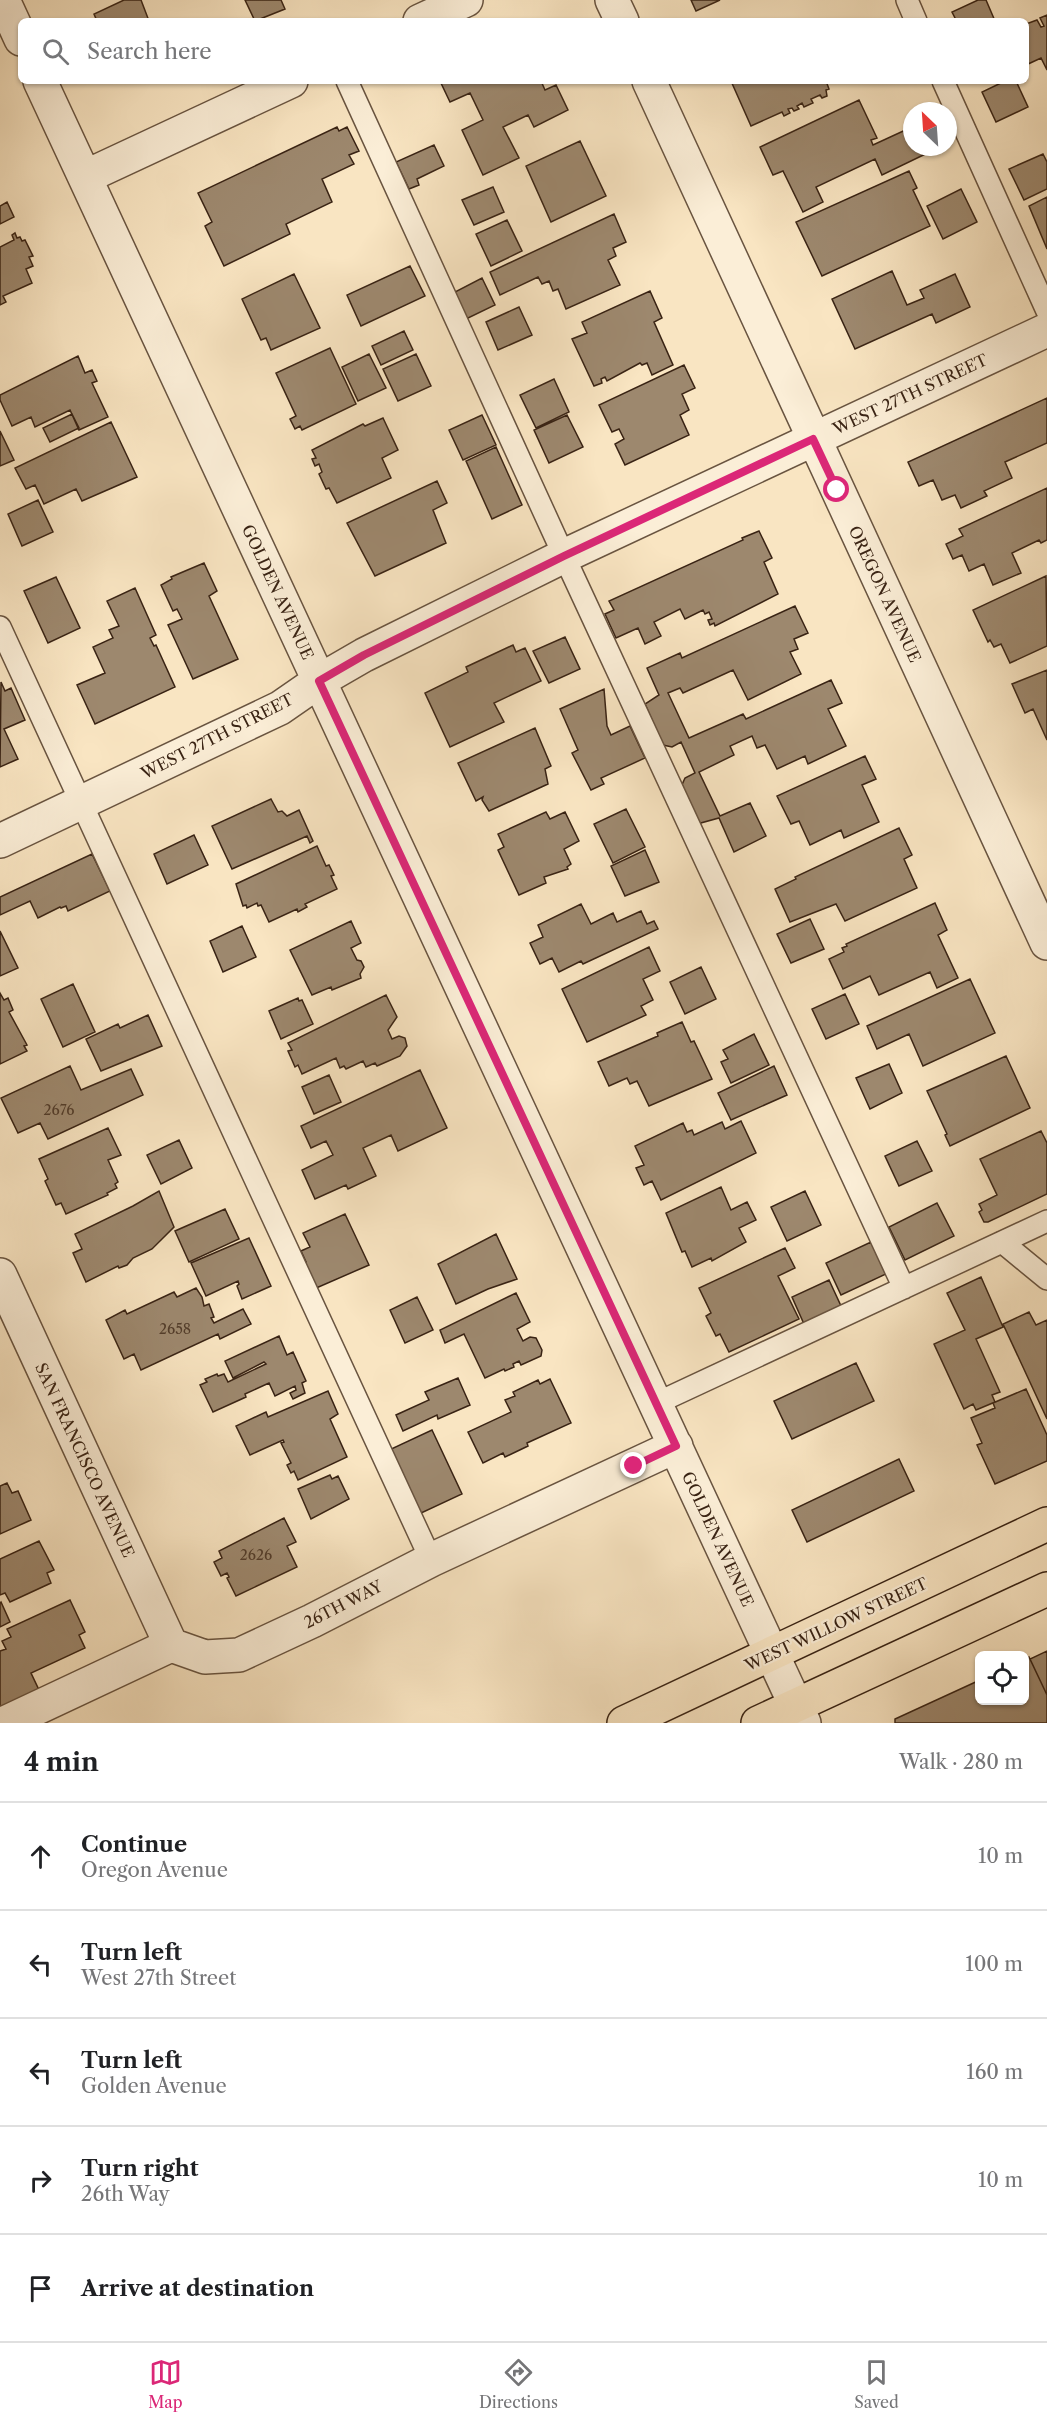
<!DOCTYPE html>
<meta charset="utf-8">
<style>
body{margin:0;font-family:"Libre Caslon Text",serif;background:#f6f6f6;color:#202124}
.controls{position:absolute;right:18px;bottom:18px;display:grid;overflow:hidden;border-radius:9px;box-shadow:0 2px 4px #0004}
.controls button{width:54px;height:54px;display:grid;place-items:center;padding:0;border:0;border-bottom:2px solid #e0e0e0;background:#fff;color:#202124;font:30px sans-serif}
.compass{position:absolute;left:903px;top:102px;width:54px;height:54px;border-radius:50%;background:#fff;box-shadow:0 2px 4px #0004;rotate:335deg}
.stop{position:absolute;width:18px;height:18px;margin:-14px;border:4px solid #db2777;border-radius:50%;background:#fff}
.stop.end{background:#db2777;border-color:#fff;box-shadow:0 2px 6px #0008}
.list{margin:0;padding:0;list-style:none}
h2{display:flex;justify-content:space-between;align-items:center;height:78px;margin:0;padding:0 24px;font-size:26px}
h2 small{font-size:20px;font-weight:400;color:#757577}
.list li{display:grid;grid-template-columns:39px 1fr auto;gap:18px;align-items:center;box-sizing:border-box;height:108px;padding:0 24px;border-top:2px solid #e0e0e0}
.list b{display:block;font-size:22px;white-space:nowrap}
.list p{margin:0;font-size:20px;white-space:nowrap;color:#757577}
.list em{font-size:20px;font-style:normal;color:#757577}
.icon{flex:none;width:33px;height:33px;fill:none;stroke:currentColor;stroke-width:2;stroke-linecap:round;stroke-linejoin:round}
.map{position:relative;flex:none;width:1047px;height:1723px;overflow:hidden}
.search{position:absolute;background:#fff;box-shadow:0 2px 4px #0004;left:18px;right:18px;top:18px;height:66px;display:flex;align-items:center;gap:15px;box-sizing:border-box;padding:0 21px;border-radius:9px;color:#757577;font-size:22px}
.sheet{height:618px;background:#fff}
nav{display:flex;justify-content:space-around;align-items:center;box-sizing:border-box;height:84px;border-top:2px solid #e0e0e0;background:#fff;font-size:16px;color:#757577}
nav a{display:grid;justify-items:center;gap:3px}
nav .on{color:#db2777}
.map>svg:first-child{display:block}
.building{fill:#9d886e;stroke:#392314;stroke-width:1.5}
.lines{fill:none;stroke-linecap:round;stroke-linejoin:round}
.service-casing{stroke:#695440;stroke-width:24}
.minor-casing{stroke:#695440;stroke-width:36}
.primary-casing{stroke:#392314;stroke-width:36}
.service{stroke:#fbeed7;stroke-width:21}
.minor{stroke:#fbeed7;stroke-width:33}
.primary{stroke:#f9e5c2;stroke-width:33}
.route{stroke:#db2777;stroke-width:8}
.labels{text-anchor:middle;stroke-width:4.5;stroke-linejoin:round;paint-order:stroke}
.number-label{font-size:14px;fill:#523c2a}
.street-label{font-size:16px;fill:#392314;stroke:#fbeed7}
</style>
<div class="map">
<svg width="1047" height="1723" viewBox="0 0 1047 1723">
<rect width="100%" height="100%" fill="#f9e5c2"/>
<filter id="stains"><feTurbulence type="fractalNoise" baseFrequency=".00333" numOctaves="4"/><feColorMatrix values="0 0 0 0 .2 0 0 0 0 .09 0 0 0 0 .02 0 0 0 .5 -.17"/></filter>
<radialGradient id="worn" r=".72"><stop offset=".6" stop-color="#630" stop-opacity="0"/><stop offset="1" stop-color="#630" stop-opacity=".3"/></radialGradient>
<path class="building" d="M124,0H141L149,21H97L94,14Z
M245,0H281L285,9L255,21Z
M691,0H720L696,11Z
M978,0H986L995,21H949L955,18L952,12Z
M1047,15V70L1041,58L1026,65V24L1037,20L1041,27L1044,26L1040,18Z
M440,81H541L545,90L556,85L568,110L534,127L528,115L503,127L519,158L483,175L462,130L483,120L470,93L450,102Z
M731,81H826L829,89L826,90L827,96L822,98L820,95L811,99L813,103L804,107L802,103L797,106L799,109L794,111L792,108L788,109L790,113L784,116L782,112L751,126Z
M1005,81H1016L1028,107L996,122L982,92Z
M859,100L877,138L871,140L873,145L912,127V147H940L882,175L875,159L816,187L823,202L803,212L783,171L773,175L760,147Z
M337,127L339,131L347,127L359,151L349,155L354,164L322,179L332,202L286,224L290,234L224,266L205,226L212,222L198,193Z
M580,141L606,196L551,222L526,166Z
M434,145L444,166L417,179L419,185L409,189L396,162Z
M1043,154L1047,162V189L1024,200L1009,169Z
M909,171L917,188L913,190L930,226L822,276L796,222Z
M493,187L504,212L474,225L462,200Z
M961,189L977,222L943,239L927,206Z
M1047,197V249L1029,206Z
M7,202L14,217L0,224V206Z
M614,214L626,242L613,248L616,256L608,260L620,285L566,309L558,289L553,291L549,281L542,284L538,277L500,295L490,272Z
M507,220L522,251L491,266L476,234Z
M15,233L17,238L20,237L22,241L25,240L33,256L29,257L33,266L26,269L32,283L3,296L6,302L0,305V247L14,240L12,235Z
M410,266L425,296L361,326L347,295Z
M892,271L907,305L924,298L920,290L955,274L970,307L936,323L932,314L855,349L832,299Z
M294,274L320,328L271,350L266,338L261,340L242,299Z
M482,278L495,305L466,319L453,293Z
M650,291L662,318L654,322L673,365L652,375L647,363L642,365L640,363L607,381L605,377L601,379L602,383L594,386L572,339L587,333L582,322Z
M519,307L532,335L498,350L486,322Z
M404,331L413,350L381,365L372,346Z
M330,348L356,404L302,430L300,426L295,429L290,419L296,416L276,373Z
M369,354L386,388L358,401L342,367Z
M416,354L431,386L398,401L383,369Z
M78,356L85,373L92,370L97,381L92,383L108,417L79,430L70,410L35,427L31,417L12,426L0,400V395Z
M684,365L695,388L682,394L689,410L680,415L689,435L625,465L615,444L624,439L619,429L612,432L599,405Z
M554,379L569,412L536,428L520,395Z
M1047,398V443L1005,462L1012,478L984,491L987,496L961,508L955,495L942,500L933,480L919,486L908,462Z
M72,414L79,428L50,442L43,428Z
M482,415L496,445L463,460L449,430Z
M567,415L583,447L549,463L534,430Z
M383,418L398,450L382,458L391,478L337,503L329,488L326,489L319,474L322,472L319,464L315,466L312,459L316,458L312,450L363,424L365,426Z
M111,422L137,477L82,501L76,489L44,504L35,485L26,489L15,468Z
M0,431L14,460L0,466Z
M496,447L522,505L492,519L466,461Z
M437,481L447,503L433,510L446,543L375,576L347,523Z
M1047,488V540L1041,543L1039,540L1012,553L1021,573L993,585L984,564L969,571L962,555L953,559L946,544L963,536L959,529Z
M38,500L53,532L22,546L8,514Z
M759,531L772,558L764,562L778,594L715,626L714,623L710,625L708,620L712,619L709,612L705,614L703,610L685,619L680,609L654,622L661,636L645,644L638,628L616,638L605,614L614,610L609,601L743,540L742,538Z
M204,563L217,591L209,596L238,659L193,679L168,625L182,619L177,609L173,611L161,585L172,579L171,577Z
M1046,576L1047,646L1010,663L1001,644L994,647L990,640L988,642L973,610Z
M56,577L80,628L48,643L24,591Z
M135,588L156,635L150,638L154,646L156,645L175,687L95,724L77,685L105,673L93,647L113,638L109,630L119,626L107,601Z
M795,606L808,633L794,639L798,649L790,652L801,674L748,700L733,670L683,693L680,688L668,693L689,738L743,714L746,719L831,680L842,703L828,709L846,746L808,764L805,756L777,769L765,745L757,748L752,736L730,746L734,755L699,772L720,816L750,803L766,836L734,852L719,818L697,824L681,787L685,778L695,773L681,742L672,747L663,745L645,704L659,695L647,668L680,653L682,658Z
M565,637L580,669L549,683L533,651Z
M513,645L516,652L525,648L541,681L494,703L504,722L450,747L425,693L468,672L466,667Z
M1047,670V740L1033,709L1025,713L1012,684Z
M1,682L5,691L11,688L25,720L4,729L18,759L0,767Z
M604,689L607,726L611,735L630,726L645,758L601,778L604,784L591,790L572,753L578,750L560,709Z
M535,728L551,766L545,769L548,784L489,811L482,800L483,797L476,801L458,763Z
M865,756L876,779L862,785L879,822L844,838L841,830L810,845L799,821L791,824L777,796Z
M271,799L278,812L282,811L287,816L299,810L313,841L310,843L307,836L232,869L212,826Z
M626,809L645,847L613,863L594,824Z
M546,812L550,819L565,812L579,841L564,849L571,864L567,867L568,869L544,877L546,883L519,895L498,850L504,847L498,834Z
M899,828L912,855L904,859L917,888L845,921L836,904L790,922L775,889L796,879L795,877Z
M194,835L208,865L167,884L154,854Z
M317,846L326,866L329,865L334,875L331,876L337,889L305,904L307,907L298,912L297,909L269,922L261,905L258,906L257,903L247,908L246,905L243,906L236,884Z
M645,850L659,882L625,896L611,866Z
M92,854L110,891L68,911L66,906L61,908L60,907L38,918L30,901L0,915V897Z
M935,903L947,930L938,935L958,978L937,988L930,972L879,995L870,976L843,989L829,959L844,952L842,948L847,946L846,944Z
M581,904L591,924L613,913L617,922L641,911L647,924L654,921L658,929L583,964L581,961L559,972L552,958L540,964L530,943L543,937L538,925Z
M810,919L824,949L791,963L777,934Z
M351,921L361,943L351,948L357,960L361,961L364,967L360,974L361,978L332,990L331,987L312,995L290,950Z
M242,926L256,957L223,972L210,941Z
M0,931L18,968L0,976Z
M649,947L660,971L643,979L653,1000L641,1006L646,1015L587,1042L562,989Z
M701,967L716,999L685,1014L670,982Z
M970,979L995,1033L923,1066L909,1034L877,1049L867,1026Z
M73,984L95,1032L63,1047L41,999Z
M0,993L4,1000L8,998L13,1010L9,1012L27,1045L24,1046L27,1051L0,1064Z
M845,994L859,1024L826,1039L812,1009Z
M386,995L397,1017L388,1030L392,1039L399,1036L405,1038L407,1046L400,1056L377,1066L375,1063L366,1067L363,1061L346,1069L344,1066L340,1068L336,1058L302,1074L298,1065L295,1067L288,1051L292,1050L288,1043Z
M298,998L299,1001L302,1000L313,1024L281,1039L269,1011Z
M148,1015L162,1046L101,1071L86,1039L118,1024L120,1028Z
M682,1022L691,1042L694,1041L712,1079L649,1106L637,1081L630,1084L627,1078L609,1086L598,1062L658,1036L657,1033Z
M754,1034L769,1065L731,1083L721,1062L728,1059L723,1050Z
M1006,1056L1030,1108L950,1146L945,1135L947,1134L927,1091Z
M889,1064L902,1093L870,1109L856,1078Z
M70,1066L81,1090L131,1069L143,1095L48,1139L40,1123L18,1133L1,1098Z
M774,1066L787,1095L731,1120L718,1093Z
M420,1070L447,1128L398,1151L391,1135L363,1148L376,1176L348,1189L346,1185L315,1199L302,1170L333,1155L326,1141L311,1148L301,1126Z
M329,1075L341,1102L314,1114L302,1087Z
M741,1121L756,1153L661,1200L652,1181L644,1185L636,1168L644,1165L635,1146L683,1123L687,1132L692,1130L694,1135L722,1122L725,1129Z
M108,1128L121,1155L108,1160L118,1182L115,1184L117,1188L107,1193L108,1195L66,1214L61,1203L56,1205L45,1181L48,1179L39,1159Z
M1041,1131L1047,1143V1194L988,1222H984L979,1212L982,1210L979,1204L997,1195L980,1159Z
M179,1140L192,1168L161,1184L147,1155Z
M917,1141L932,1171L899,1186L885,1156Z
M721,1187L731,1210L747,1202L756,1220L739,1228L746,1242L712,1261L711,1258L692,1267L685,1251L682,1252L666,1213Z
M159,1191L174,1227L152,1249L133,1258L127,1265L119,1268L118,1266L86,1282L73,1253L82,1249L75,1234L133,1206Z
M805,1191L821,1225L787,1241L771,1207Z
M937,1203L954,1236L905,1260L889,1227Z
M225,1209L239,1239L189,1262L175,1231Z
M345,1214L369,1265L314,1289L302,1264L306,1262L301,1251L310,1247L303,1233Z
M496,1234L517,1279L488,1289L456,1304L438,1264Z
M249,1238L271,1286L242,1299L237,1286L239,1284L238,1281L206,1296L191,1263Z
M871,1242L886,1274L841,1295L826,1263Z
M785,1248L795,1268L778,1276L799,1319L729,1352L720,1334L716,1336L706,1316L711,1313L699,1288Z
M981,1277L1003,1327L976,1339L1000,1392L992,1395L995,1402L976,1410L973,1404L964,1409L934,1344L965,1330L947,1293Z
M829,1280L841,1306L804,1324L792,1297Z
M196,1288L202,1297L204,1306L209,1304L214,1317L211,1318L214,1323L243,1309L251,1324L220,1339L218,1334L141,1370L134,1354L124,1359L106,1320L125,1310L127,1314L174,1292L177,1297Z
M516,1293L530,1322L517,1329L523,1341L530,1337L536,1338L542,1350L541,1356L521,1365L519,1361L513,1364L514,1367L505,1371L504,1369L485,1378L464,1334L445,1343L440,1330Z
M417,1297L433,1330L405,1343L390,1310Z
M1029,1312L1036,1325L1047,1320V1419L1003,1324Z
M279,1336L287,1355L293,1352L306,1381L302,1383L305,1393L293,1399L290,1393L296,1390L295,1386L275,1396L269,1383L245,1394L246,1397L213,1412L200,1385L207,1382L205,1379L217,1374L218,1376L224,1374L228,1382L266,1364L264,1362L233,1378L225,1361Z
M856,1363L874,1401L792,1439L774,1401Z
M458,1378L470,1405L438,1419L437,1415L403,1431L396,1415L429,1400L425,1392Z
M550,1379L571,1423L527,1443L528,1446L505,1457L503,1453L483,1463L468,1432L511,1412L505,1400L515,1396L513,1392L538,1380L540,1384Z
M1026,1389L1047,1435V1461L995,1484L977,1445L982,1443L971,1418L995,1408L993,1403Z
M328,1391L338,1414L330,1419L347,1457L298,1480L294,1471L291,1473L287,1465L291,1463L281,1443L284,1442L283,1440L250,1455L236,1426L266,1412L268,1417Z
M432,1430L462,1494L419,1514L389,1450Z
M899,1459L914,1491L807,1542L792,1510Z
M330,1475L332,1479L338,1476L349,1499L311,1519L298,1489Z
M7,1483L12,1493L18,1491L31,1520L0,1534V1486Z
M284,1518L296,1542L287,1546L297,1567L236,1596L227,1578L229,1577L227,1573L221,1576L214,1562L222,1558L219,1551Z
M39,1541L54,1570L47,1573L51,1583L10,1602L5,1593L0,1595V1559Z
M70,1600L85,1632L79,1635L85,1648L31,1673L39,1690L0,1708V1651L6,1649L2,1641L11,1637L7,1629Z
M1,1602L10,1622L0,1627V1603Z
M1047,1651V1695L1030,1659Z
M1029,1657L1047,1695V1723H895V1719L980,1680V1700H1024V1659Z"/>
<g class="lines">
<g class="service-casing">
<path id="service" d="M907,0L916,21
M347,81L564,556L904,1288
M943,81L1047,311
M0,627L431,1560
M1002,1242L1047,1279
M657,1403L1047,1221"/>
</g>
<g class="minor-casing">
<path id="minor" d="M3,0L21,39
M612,0L622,21
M420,21L466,0
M40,81L804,1723
M649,81L1047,943
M85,177L291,81
M0,841L280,708L319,681L364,655L564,556L1047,330
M0,1275L171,1645
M5,1723L171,1645L205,1657L239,1655L312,1621L431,1560L676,1446"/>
</g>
<g class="primary-casing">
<path id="primary" d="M624,1723L1047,1524
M758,1723L1047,1589"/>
</g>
<use href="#service" class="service"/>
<use href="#minor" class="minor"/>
<use href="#primary" class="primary"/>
</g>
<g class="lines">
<path class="route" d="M634,1466L676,1446L319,681L364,655L564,556L813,439L837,490"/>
</g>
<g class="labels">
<g class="number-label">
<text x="59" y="1115">2676</text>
<text x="175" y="1334">2658</text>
<text x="256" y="1560">2626</text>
</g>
<g class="street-label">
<text transform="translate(910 394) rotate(-25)" y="6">WEST 27TH STREET</text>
<text transform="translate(278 592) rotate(65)" y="6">GOLDEN AVENUE</text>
<text transform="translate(885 594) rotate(65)" y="6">OREGON AVENUE</text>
<text transform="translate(217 736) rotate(-27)" y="6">WEST 27TH STREET</text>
<text transform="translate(85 1460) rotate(65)" y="6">SAN FRANCISCO AVENUE</text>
<text transform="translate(718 1539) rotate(65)" y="6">GOLDEN AVENUE</text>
<text transform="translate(343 1604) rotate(-27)" y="6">26TH WAY</text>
<text transform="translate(836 1624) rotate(-25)" y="6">WEST WILLOW STREET</text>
</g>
</g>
<rect width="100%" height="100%" filter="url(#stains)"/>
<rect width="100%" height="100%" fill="url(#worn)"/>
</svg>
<div class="controls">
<button><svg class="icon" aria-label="locate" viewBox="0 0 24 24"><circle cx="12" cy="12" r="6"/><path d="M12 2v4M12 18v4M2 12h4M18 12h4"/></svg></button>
</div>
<svg class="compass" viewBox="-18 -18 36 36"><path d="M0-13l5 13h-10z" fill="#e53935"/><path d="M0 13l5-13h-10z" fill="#757577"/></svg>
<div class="stop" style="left:837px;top:490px"></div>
<div class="stop end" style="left:634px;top:1466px"></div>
<div class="search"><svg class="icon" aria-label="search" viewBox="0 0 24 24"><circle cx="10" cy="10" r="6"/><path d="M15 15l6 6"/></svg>Search here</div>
</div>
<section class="sheet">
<h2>4 min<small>Walk · 280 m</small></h2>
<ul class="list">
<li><svg class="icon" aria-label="ahead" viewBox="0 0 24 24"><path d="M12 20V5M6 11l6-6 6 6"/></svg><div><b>Continue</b><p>Oregon Avenue</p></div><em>10 m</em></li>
<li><svg class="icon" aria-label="left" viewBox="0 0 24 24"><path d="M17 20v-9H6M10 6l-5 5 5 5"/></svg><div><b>Turn left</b><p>West 27th Street</p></div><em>100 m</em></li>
<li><svg class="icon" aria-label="left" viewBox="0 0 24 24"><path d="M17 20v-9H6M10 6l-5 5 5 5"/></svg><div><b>Turn left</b><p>Golden Avenue</p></div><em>160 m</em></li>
<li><svg class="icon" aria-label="right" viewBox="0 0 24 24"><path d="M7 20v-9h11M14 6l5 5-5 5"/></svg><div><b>Turn right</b><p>26th Way</p></div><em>10 m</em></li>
<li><svg class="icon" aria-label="arrive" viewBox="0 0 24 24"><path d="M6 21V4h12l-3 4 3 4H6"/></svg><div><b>Arrive at destination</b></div></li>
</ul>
</section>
<nav>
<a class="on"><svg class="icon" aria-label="map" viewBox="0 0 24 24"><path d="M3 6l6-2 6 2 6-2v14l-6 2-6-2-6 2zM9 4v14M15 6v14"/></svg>Map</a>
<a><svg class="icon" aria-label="directions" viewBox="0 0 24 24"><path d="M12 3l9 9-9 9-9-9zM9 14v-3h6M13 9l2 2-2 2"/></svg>Directions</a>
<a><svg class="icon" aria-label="saved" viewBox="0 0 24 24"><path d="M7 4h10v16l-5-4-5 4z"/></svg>Saved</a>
</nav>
